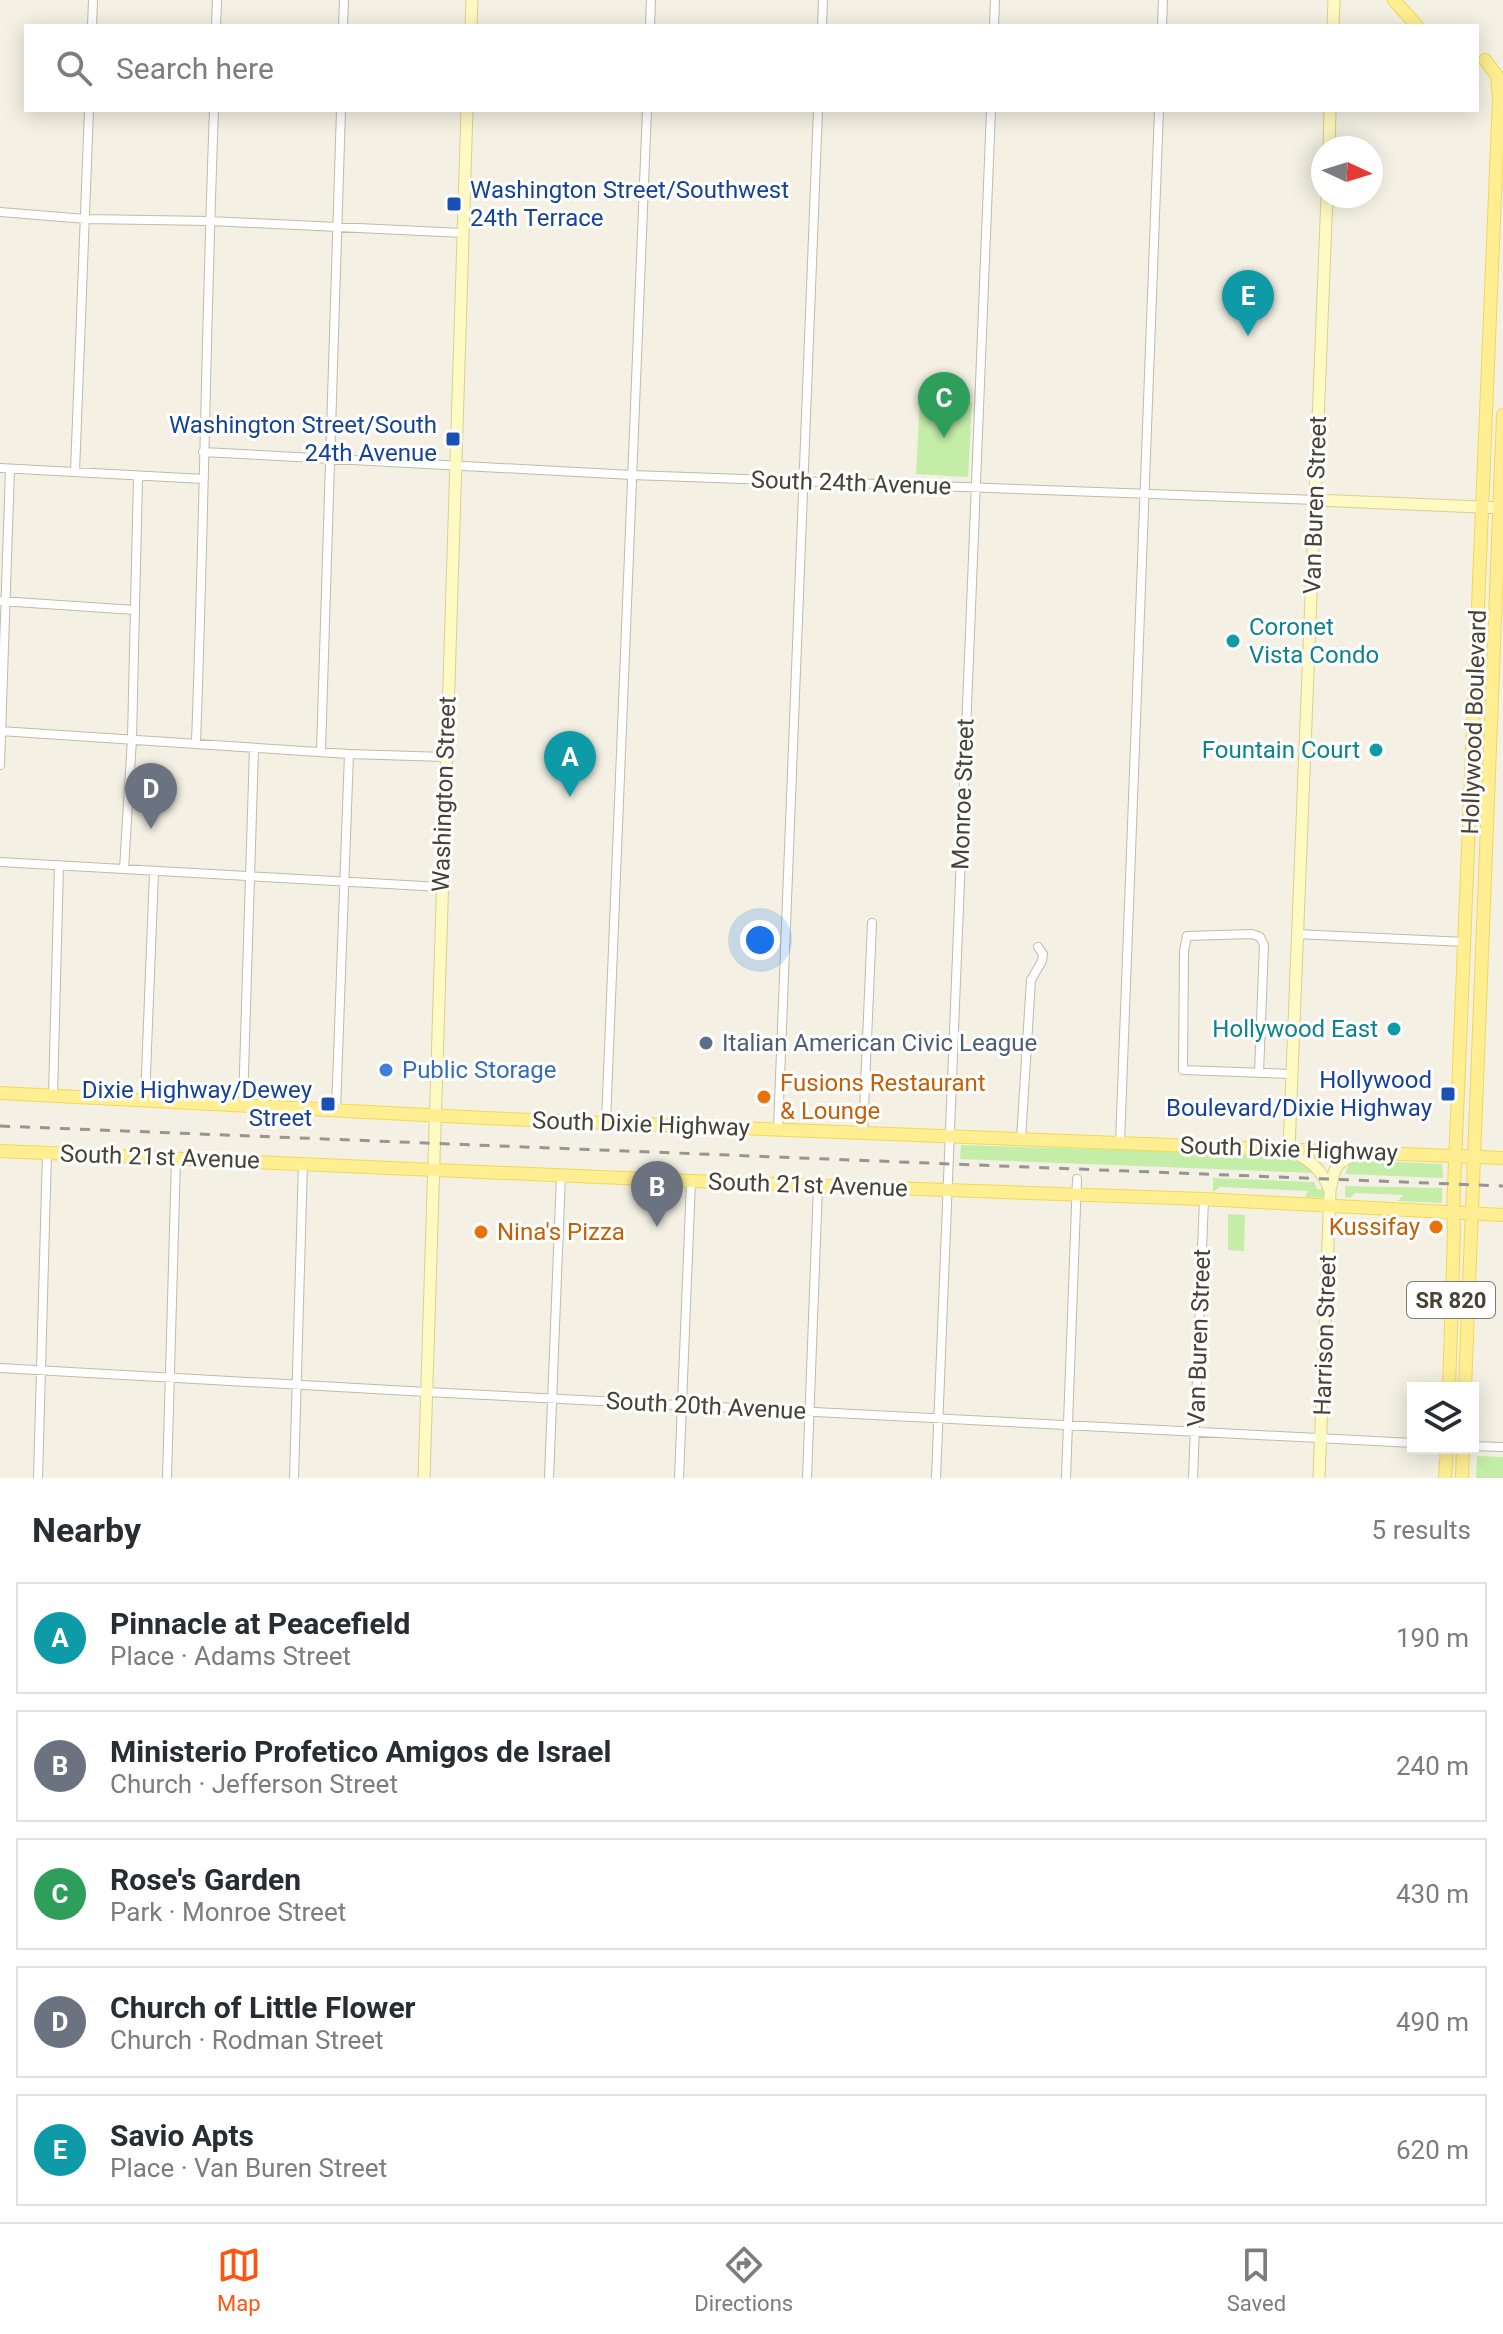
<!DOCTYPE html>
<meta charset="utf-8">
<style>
body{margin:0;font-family:Roboto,sans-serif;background:#f7f7f7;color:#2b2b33}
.controls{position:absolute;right:24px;bottom:24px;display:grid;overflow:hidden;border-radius:0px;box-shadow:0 4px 20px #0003}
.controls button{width:72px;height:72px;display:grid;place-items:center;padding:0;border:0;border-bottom:2px solid #e1e1e2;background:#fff;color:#2b2b33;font:40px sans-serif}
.compass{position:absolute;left:1311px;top:136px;width:72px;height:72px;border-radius:50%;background:#fff;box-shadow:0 4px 20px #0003;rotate:94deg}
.you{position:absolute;left:760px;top:940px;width:28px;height:28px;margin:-20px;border:6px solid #fff;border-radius:50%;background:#1a73e8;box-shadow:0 0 0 12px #1a73e833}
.badge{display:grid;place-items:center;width:52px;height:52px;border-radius:50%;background:#ff5510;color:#fff;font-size:26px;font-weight:700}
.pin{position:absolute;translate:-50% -66px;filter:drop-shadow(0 2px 4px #0008)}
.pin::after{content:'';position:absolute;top:42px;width:28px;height:24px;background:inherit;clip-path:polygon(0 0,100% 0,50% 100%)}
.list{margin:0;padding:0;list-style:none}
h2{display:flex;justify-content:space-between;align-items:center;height:104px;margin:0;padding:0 32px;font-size:34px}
h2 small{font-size:26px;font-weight:400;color:#7c7c81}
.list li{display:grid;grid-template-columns:52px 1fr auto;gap:24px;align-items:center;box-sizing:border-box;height:112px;margin:0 16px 16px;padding:0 16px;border:2px solid #e1e1e2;border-radius:0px}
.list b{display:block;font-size:30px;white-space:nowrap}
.list p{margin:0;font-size:26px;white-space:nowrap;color:#7c7c81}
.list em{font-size:26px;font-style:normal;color:#7c7c81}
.icon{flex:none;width:44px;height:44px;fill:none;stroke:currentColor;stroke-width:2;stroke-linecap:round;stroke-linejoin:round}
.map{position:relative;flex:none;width:1503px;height:1478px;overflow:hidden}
.search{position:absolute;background:#fff;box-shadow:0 4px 20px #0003;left:24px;right:24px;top:24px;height:88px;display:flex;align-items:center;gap:20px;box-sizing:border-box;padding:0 28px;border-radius:0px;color:#7c7c81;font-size:30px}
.sheet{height:744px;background:#fff}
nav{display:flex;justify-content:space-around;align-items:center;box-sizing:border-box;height:112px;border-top:2px solid #e1e1e2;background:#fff;font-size:22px;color:#7c7c81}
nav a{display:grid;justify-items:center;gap:4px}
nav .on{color:#ff5510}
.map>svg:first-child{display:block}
.green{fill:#c4eda8}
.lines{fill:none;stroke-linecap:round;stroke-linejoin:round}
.street-casing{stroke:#c0bba6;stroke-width:10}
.secondary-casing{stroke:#d9d08e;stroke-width:13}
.primary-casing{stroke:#f1d855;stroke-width:14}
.street{stroke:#fff;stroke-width:8}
.secondary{stroke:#fff9c3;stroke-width:11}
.primary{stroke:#ffef92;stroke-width:12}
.rail{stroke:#959595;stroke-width:3;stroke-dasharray:10 10;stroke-linecap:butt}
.transit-dot{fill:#1a4fb4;stroke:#fff;stroke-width:3}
.culture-dot{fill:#0f9aa8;stroke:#fff;stroke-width:3}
.service-dot{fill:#5c6f8a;stroke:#fff;stroke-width:3}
.shop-dot{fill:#3f7fe0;stroke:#fff;stroke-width:3}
.food-dot{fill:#e8710a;stroke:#fff;stroke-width:3}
.labels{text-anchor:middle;stroke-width:6;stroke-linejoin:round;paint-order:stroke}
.shield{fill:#fff;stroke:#7e7b70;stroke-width:2}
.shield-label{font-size:22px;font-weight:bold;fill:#474233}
.transit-label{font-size:24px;fill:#164399;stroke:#fff;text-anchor:end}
.street-label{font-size:24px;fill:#474233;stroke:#fff}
.culture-label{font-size:24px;fill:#0d838f;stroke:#fff;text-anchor:end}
.service-label{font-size:24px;fill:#4e5e75;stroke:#fff;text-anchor:start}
.shop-label{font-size:24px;fill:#366cbe;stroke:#fff;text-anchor:start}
.food-label{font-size:24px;fill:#c56008;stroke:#fff;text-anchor:start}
</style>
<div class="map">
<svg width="1503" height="1478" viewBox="0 0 1503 1478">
<rect width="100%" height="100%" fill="#f4f1e4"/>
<path class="green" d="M920,399L972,402L968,477L916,474Z
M961,1145L1295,1155L1315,1173L960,1159Z
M1351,1160L1442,1164L1443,1178L1345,1174Z
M1213,1178L1314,1182L1317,1189H1325L1324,1198L1305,1197L1308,1191L1220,1187L1213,1192Z
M1345,1186L1442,1188V1203L1398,1201L1403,1195L1355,1193L1350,1198L1345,1197Z
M1228,1214L1245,1215L1244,1251L1228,1250Z
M1477,1456L1503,1457V1478H1476Z"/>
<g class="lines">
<g class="street-casing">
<path id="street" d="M92,26L93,0
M216,26L217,0
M343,26L344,0
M650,26L651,0
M822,26L823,0
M994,26L995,0
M1162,26L1163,0
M0,212L86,219L210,221L463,233
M203,452L632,475L1316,500
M0,468L204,479
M75,472L89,110
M0,601L135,610
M0,731L349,754L445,757
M196,742C204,532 206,321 214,110
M321,751L341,110
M0,765L10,469
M0,862L441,887
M124,869L132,739L138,477
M1297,934L1465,942
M1259,1073L1264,945L1260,937L1252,934L1187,936L1184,951L1183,1070L1292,1074
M53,1096L59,865
M145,1099L154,872
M243,1104L254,748
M336,1110L349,754
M606,1122L647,110
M778,1129L818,110
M863,1133L872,923
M1021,1139L1031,980L1042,961L1043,954L1038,947
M1120,1143L1159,110
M0,1368L427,1392L1413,1443
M1473,1446L1503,1447
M38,1478L47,1152
M167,1478L176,1159
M294,1478L303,1163
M549,1478L561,1175
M679,1478L691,1181
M807,1478L818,1186
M936,1478L991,110
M1066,1478L1077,1179
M1193,1478L1204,1199"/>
</g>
<g class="secondary-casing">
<path id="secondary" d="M471,26L472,0
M1333,26L1334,0
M1329,148L1330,110
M1327,196L1289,1149C1309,1159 1323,1170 1330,1191
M1316,500L1503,508
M424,1478L467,110
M1319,1478L1330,1191C1334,1168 1335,1161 1359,1154"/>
</g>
<g class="primary-casing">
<path id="primary" d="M1394,0L1417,26
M0,1093L484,1118L1503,1158
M0,1151L691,1181L1204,1199L1503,1215
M1449,1388L1454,1232L1453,1212L1499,98L1497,76L1485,60
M1465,1388L1503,415
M1445,1478L1447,1448
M1462,1478L1463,1448"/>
</g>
<use href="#street" class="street"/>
<use href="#secondary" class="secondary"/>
<use href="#primary" class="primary"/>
<path class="rail" d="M0,1126L1503,1186"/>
</g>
<g class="transit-dot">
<rect x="446" y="196" width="16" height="16" rx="4"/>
<rect x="445" y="431" width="16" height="16" rx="4"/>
<rect x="1440" y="1086" width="16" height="16" rx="4"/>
<rect x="320" y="1096" width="16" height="16" rx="4"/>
</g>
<g class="culture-dot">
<circle cx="1233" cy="641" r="8"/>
<circle cx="1376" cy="750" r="8"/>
<circle cx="1394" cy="1029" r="8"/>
</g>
<circle class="service-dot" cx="706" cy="1043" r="8"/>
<circle class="shop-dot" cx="386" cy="1070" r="8"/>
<g class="food-dot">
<circle cx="764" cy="1097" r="8"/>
<circle cx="1436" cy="1227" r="8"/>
<circle cx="481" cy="1232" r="8"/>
</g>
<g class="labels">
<rect class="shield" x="1407" y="1282" width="88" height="36" rx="6"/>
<g class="shield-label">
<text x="1451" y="1308">SR 820</text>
</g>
<g class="transit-label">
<text x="470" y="198" text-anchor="start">Washington Street/Southwest<tspan x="470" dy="28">24th Terrace</tspan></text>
<text x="437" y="433">Washington Street/South<tspan x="437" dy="28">24th Avenue</tspan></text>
<text x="1432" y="1088">Hollywood<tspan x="1432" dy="28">Boulevard/Dixie Highway</tspan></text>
<text x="312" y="1098">Dixie Highway/Dewey<tspan x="312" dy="28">Street</tspan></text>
</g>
<g class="street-label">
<text transform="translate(851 483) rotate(2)" y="8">South 24th Avenue</text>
<text transform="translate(1315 505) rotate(-88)" y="8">Van Buren Street</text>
<text transform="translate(1474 722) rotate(-88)" y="8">Hollywood Boulevard</text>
<text transform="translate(444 794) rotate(-88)" y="8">Washington Street</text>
<text transform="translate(963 794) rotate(-88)" y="8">Monroe Street</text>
<text transform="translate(641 1124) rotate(2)" y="8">South Dixie Highway</text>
<text transform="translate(1289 1149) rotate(2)" y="8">South Dixie Highway</text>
<text transform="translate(160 1157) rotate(2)" y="8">South 21st Avenue</text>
<text transform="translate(808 1185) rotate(2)" y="8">South 21st Avenue</text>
<text transform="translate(1325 1335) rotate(-88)" y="8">Harrison Street</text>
<text transform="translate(1199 1338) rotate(-88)" y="8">Van Buren Street</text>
<text transform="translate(706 1406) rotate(3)" y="8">South 20th Avenue</text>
</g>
<g class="culture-label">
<text x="1249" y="635" text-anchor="start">Coronet<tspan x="1249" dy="28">Vista Condo</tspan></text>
<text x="1360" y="758">Fountain Court</text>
<text x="1378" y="1037">Hollywood East</text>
</g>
<g class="service-label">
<text x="722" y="1051">Italian American Civic League</text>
</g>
<g class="shop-label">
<text x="402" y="1078">Public Storage</text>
</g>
<g class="food-label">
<text x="780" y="1091">Fusions Restaurant<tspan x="780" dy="28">&amp; Lounge</tspan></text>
<text x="1420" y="1235" text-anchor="end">Kussifay</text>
<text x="497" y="1240">Nina's Pizza</text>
</g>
</g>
</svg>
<div class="controls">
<button><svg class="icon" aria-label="layers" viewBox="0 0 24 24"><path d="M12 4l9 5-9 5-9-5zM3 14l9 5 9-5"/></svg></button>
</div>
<svg class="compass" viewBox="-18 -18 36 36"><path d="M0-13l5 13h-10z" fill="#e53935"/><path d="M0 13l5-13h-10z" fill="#7c7c81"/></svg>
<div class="you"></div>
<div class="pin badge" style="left:570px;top:797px;background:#0f9aa8">A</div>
<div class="pin badge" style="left:657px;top:1227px;background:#6b7280">B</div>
<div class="pin badge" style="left:944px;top:438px;background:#2e9e5b">C</div>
<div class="pin badge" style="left:151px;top:829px;background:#6b7280">D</div>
<div class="pin badge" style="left:1248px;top:336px;background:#0f9aa8">E</div>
<div class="search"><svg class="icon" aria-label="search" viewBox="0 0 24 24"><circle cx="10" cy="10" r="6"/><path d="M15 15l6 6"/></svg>Search here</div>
</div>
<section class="sheet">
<h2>Nearby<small>5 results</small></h2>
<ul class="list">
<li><span class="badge" style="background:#0f9aa8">A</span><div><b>Pinnacle at Peacefield</b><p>Place · Adams Street</p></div><em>190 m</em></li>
<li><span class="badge" style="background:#6b7280">B</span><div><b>Ministerio Profetico Amigos de Israel</b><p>Church · Jefferson Street</p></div><em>240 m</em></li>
<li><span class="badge" style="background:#2e9e5b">C</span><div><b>Rose's Garden</b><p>Park · Monroe Street</p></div><em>430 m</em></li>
<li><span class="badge" style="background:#6b7280">D</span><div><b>Church of Little Flower</b><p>Church · Rodman Street</p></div><em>490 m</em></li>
<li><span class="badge" style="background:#0f9aa8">E</span><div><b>Savio Apts</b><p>Place · Van Buren Street</p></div><em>620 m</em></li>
</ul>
</section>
<nav>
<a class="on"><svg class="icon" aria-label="map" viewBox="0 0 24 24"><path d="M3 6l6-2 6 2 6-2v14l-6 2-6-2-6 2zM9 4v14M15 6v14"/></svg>Map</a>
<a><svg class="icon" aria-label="directions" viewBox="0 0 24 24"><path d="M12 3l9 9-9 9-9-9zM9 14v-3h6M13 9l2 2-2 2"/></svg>Directions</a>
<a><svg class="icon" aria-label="saved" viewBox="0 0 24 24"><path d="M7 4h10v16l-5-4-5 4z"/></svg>Saved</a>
</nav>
